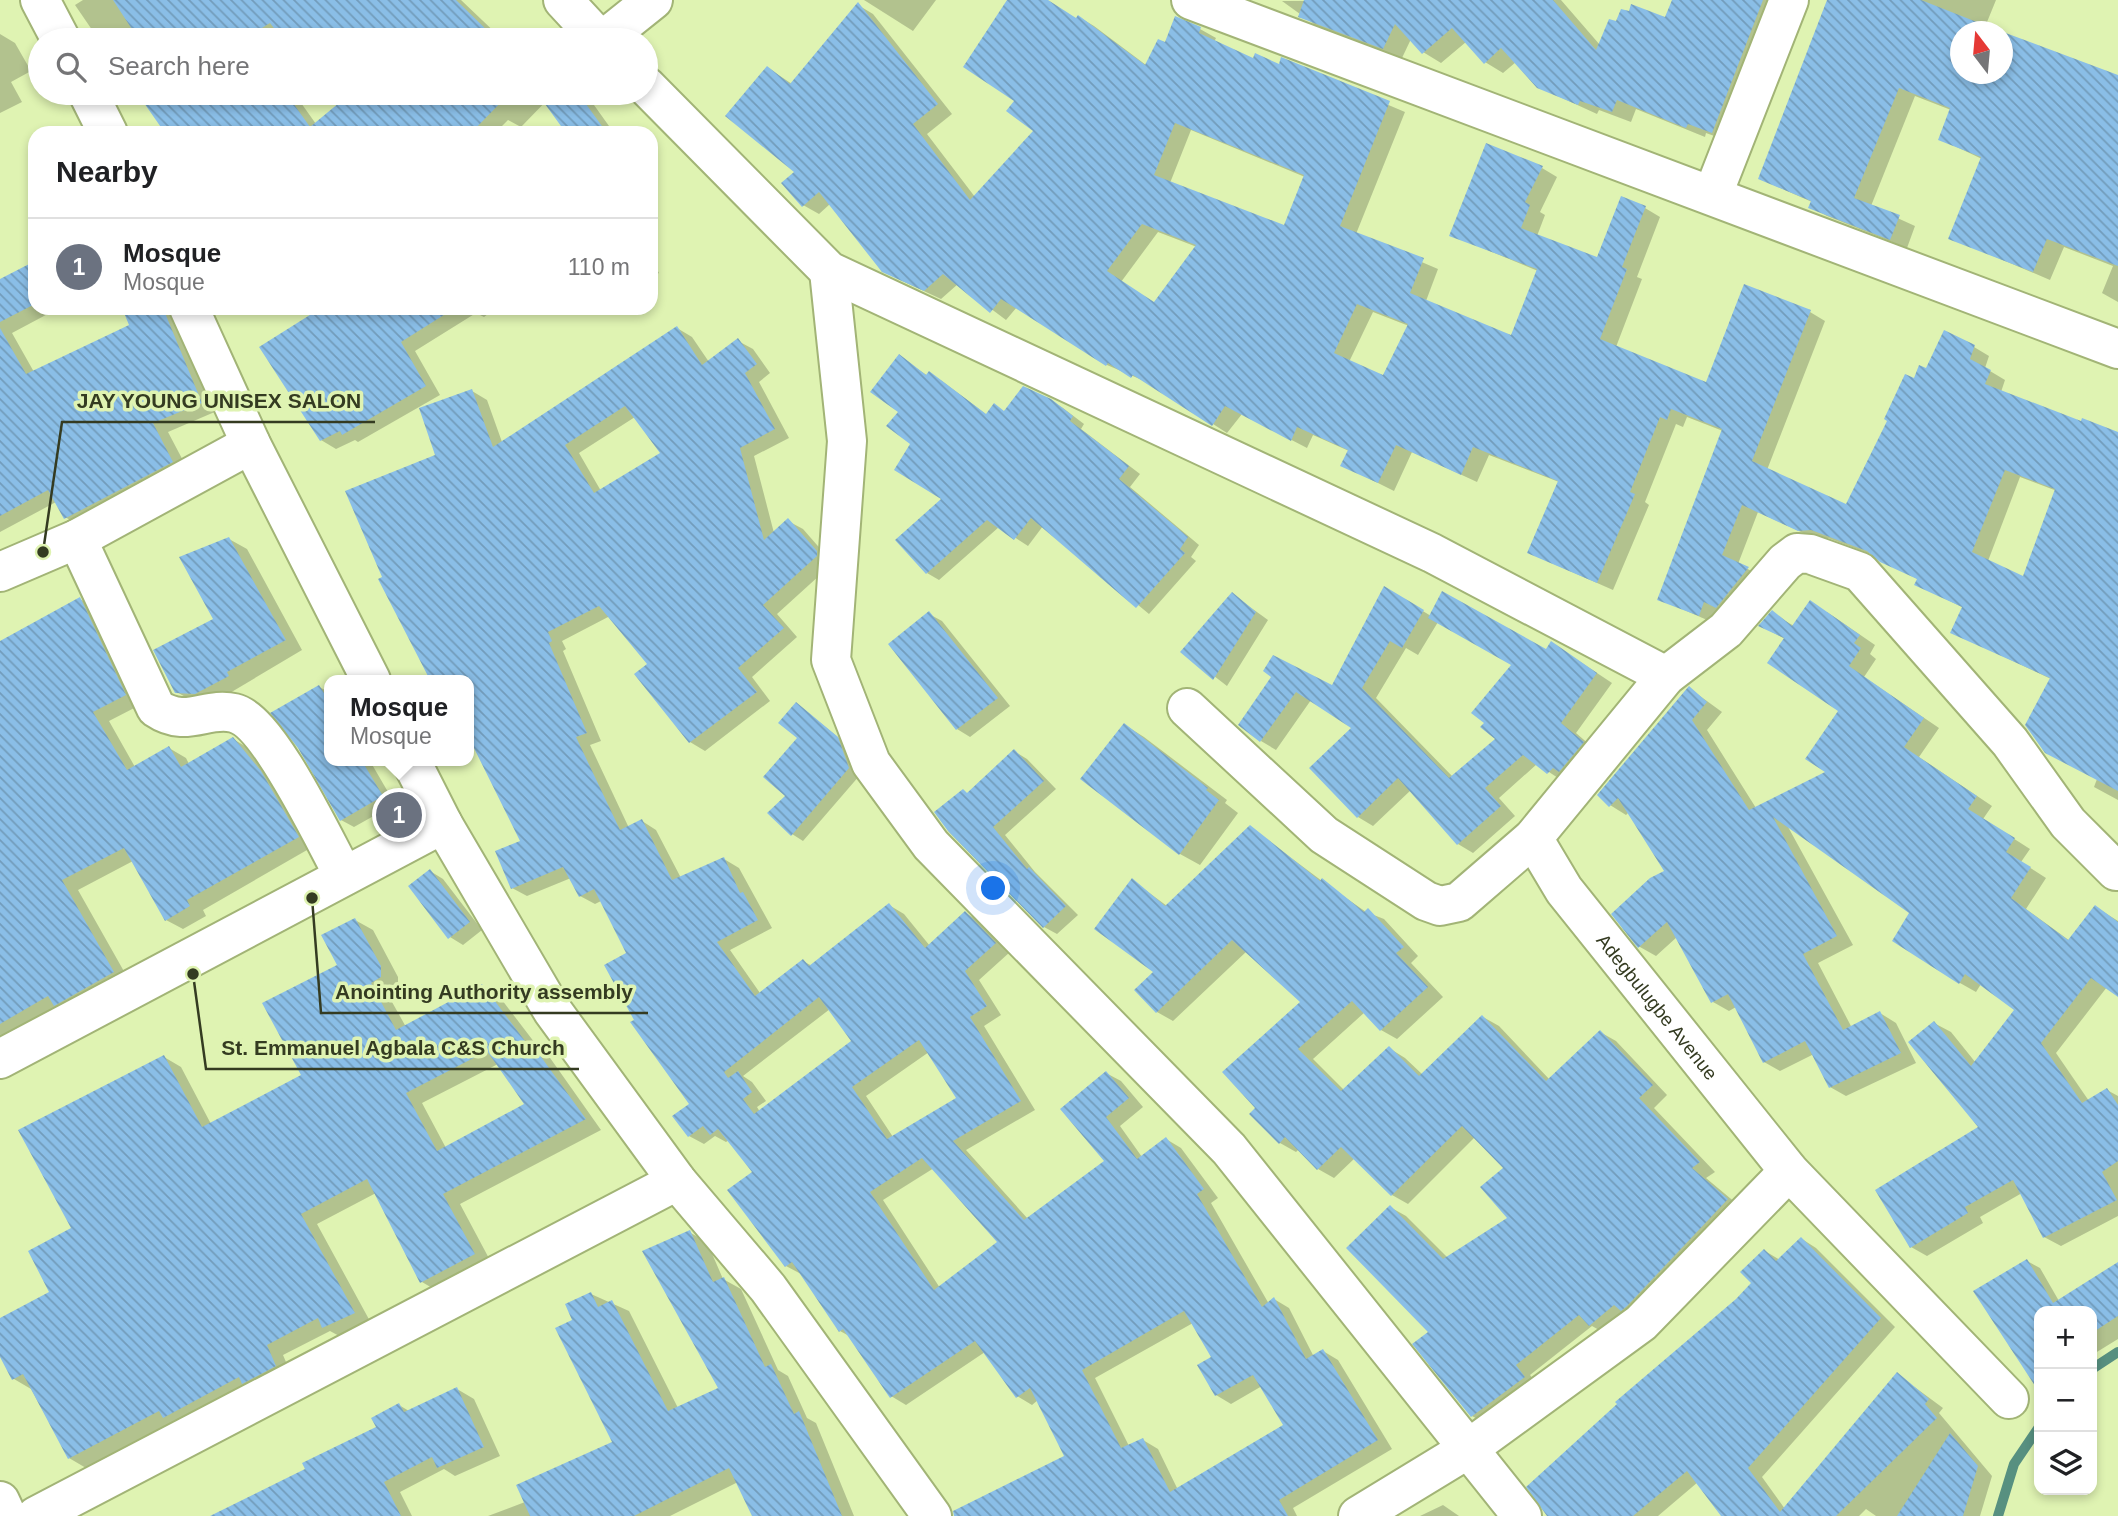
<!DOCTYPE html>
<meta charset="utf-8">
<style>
body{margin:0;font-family:Arial,sans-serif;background:#f2f2f2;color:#202124}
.controls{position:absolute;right:21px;bottom:21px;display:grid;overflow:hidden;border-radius:14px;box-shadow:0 4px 10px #0003}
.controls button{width:63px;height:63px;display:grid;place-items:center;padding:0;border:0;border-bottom:2px solid #e0e0e0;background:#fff;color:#202124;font:35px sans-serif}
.compass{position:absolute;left:1950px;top:21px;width:63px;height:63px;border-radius:50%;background:#fff;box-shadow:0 4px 10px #0003;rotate:344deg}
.you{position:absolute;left:994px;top:889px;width:24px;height:24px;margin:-18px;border:5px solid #fff;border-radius:50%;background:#1a73e8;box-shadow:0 0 0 10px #1a73e833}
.badge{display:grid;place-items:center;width:46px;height:46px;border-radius:50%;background:#763db4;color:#fff;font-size:23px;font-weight:700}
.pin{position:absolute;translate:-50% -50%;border:4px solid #fff;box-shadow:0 2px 7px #0006}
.popup{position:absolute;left:324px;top:675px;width:150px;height:91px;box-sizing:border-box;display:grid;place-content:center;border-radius:14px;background:#fff;filter:drop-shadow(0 2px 5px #0005);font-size:23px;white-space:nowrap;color:#757577}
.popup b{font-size:26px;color:#202124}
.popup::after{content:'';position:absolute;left:50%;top:100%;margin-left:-14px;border:14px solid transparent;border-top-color:#fff}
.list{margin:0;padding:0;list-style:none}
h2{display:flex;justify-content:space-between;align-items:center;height:91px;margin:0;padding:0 28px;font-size:30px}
h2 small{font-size:23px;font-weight:400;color:#757577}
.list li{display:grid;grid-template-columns:46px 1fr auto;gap:21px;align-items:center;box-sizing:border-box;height:98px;padding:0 28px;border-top:2px solid #e0e0e0}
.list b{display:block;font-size:26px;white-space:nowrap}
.list p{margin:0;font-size:23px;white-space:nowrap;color:#757577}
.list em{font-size:23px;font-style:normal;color:#757577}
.icon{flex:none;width:38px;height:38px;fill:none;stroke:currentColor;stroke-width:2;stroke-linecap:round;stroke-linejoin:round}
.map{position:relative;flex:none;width:2118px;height:1516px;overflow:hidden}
.search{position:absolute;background:#fff;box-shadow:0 4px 10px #0003;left:28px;top:28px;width:630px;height:77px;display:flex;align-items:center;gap:18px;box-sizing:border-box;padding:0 24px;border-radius:38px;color:#757577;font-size:26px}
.panel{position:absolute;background:#fff;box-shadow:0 4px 10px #0003;left:28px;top:126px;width:630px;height:189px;border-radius:21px}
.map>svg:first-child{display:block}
.shadow{fill:#0003;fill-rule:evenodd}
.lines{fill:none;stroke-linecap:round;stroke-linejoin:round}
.stream{stroke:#579080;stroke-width:10}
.building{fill:url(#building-back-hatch);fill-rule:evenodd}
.minor-casing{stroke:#a2b476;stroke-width:42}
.minor{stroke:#fff;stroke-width:38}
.labels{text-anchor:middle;stroke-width:7;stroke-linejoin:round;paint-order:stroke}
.street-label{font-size:19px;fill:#343b21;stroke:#dff3b2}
.leader{fill:none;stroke:#343b21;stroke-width:2.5}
.callout-dot{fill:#343b21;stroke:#dff3b2;stroke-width:2.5}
.callout-label{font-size:21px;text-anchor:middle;font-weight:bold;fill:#343b21;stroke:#dff3b2;stroke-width:7;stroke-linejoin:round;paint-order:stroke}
</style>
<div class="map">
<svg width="2118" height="1516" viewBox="0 0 2118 1516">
<defs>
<pattern id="building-back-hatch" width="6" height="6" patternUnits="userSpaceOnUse" patternTransform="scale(1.75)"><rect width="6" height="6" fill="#8abee7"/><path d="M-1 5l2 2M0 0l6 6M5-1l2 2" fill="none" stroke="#729cbb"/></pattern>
</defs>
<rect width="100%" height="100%" fill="#dff3b2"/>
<path class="shadow" d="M83,0H461L503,40H99L75,5Z
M864,0H936L913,31Z
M1009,0H1047L1077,20L1079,17L1094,26L1146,65L1166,45L1200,29L1216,38L1214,42L1254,60L1280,66L1282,60L1405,112L1356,234L1438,269L1426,301L1512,338L1538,271L1451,235L1542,168L1557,177L1540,212L1545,215L1537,236L1598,260L1645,208L1660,217L1637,277L1642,279L1616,347L1706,385L1810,312L1825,321L1767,470L1847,507L1914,380L1927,370L1974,347L1989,356L1985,368L2005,380L2001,392L2082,424L2118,434V800L2094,787L2097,779L2051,679L1952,632L1964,608L1917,585L1919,580L1876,556L1828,538L1816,539L1758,512L1738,564L1763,577L1714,623L1659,599L1723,431L1687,417L1683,427L1676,424L1645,502L1649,505L1613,590L1529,553L1559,482L1489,455L1477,482L1412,452L1394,491L1342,465L1349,451L1313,435L1307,448L1242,414L1227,433L1149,383L1107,365L1017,307L1006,320L958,284L941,299L900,280L830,204L819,214L803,205L768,68L792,84L858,5L873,14L952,114L927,134L975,197L1036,131L1016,100ZM1191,130L1305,177L1285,227L1170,183ZM1158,232L1197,247L1156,304L1121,282ZM1373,312L1409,326L1384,378L1349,362ZM2020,477L2057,491L2024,578L1988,561Z
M1561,0L1600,45L1617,24L1666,19L1674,0H1786L1731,142L1706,133L1705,137L1636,109L1631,122L1599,110L1597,114L1538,87L1516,62L1503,73L1485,62L1466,42L1441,63L1423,52L1411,39L1402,58L1318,27L1282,1Z
M1839,0H1996L1985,27L1960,32V74H2002V33L2118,77V302L2102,293L2113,266L2064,247L2050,280L1951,238L1982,159L1940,139L1951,110L1915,96L1871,206L1915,226L1907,248L1827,216L1810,207L1812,202L1760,179Z
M0,34L15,43L31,71L11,82L22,102L0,113Z
M114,93H294L316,124L354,93H554L521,127L508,120L495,133H167L143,98L131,105Z
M579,96L594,105L614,133H568Z
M651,186L657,194L651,199Z
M651,259L659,273L651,277Z
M35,263V308H59L12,333L34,372L131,326L124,308H174L217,411L168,432L188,470L80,526L65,517L56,502L0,532V281Z
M324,308H496L484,317L476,313L415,351L440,395L358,442L355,440L336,449L321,440Z
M677,328L692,337L709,362L738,341L753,349L770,373L759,382L789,438L754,456L774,533L788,521L803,529L831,561V565L777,614L797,637L752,677L770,701L705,751L690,742L637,674L650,664L610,616L562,641L566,649L563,651L601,741L590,745L629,828L642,821L656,830L681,878L724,859L739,868L772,928L730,950L760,993L803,961L812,966L889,905L904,914L930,946L966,913L980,922L1010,952L979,980L1001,1015L984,1026L1035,1110L966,1150L1028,1219L1106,1161L1063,1109L1106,1073L1121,1081L1143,1107L1120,1126L1142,1157L1166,1139L1181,1148L1218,1198L1211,1203L1269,1304L1274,1299L1289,1308L1314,1357L1323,1351L1338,1360L1392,1449L1293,1508L1297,1516H982L1066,1457L1038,1400L1032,1405L1017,1396L985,1352L906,1405L891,1396L851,1337L840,1331L801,1274L786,1266L754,1172L729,1140L726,1142L715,1136L704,1144L689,1136L691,1105L636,1020L629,954L601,901L595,904L580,896L571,878L527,896L512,888L523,841L469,734V680H432L407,633L437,456L472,391L487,400L502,442ZM635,417L662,454L601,491L579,453ZM830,1009L853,1041L760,1112L757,1107L766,1101L752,1082L743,1076ZM929,1052L958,1099L893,1137L866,1096ZM934,1168L1000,1242L940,1288L883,1200ZM1193,1323L1213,1358L1216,1395L1231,1404L1262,1386L1285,1426L1178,1490L1158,1449L1143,1440L1129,1446L1095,1378Z
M900,357L928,376L929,373L942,381L987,415L1050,400L1063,408L1084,424L1081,429L1140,474L1130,487L1199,545L1191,557L1196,561L1149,614L1043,526L1028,546L999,527L939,580L927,573L944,498L913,444L900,411Z
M229,539L247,549L302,650L213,703H195L177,692L215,619Z
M1385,588L1431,616L1546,652L1552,643L1612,683L1576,733L1598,752L1564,782L1537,764L1499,798L1515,816L1473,853L1458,844L1411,790L1373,826L1358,817L1354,728L1311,700L1276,750L1261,741L1274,676L1333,687ZM1438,622L1514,665L1497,739L1453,777L1376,698L1406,648L1418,655Z
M1232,594L1268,620L1227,686L1183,652Z
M80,599L97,609L142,704L109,721L135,767L169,748L186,758L189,764L233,739L250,749L314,846L203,910L206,916L183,929L166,920L133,861L78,890L130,982L0,1043V643Z
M1827,612L1875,645L1870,654L1876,659L1864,677L1939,728L1919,757L1992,806L1983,819L2030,849L2021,862L2046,878L2026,909L2070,941L2096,907L2118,921V994L2107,987L2056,1053L2089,1101L2107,1090L2118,1096V1216L2061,1246L2044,1237L2022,1193L1980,1217L1983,1223L1927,1256L1911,1247L1981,1127L1934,1023L1951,1032L1976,1063L2017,1010L1981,984L1976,992L1960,983L1912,912L1787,825L1853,945L1818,963L1852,1028L1880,1013L1896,1023L1916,1063L1846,1096L1830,1087L1814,1054L1780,1071L1764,1062L1736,1007L1729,1011L1713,1002L1677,937L1656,956L1640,947L1613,914L1667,872L1629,812L1626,815L1610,805L1689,688L1722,712L1707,730L1756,808L1828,773L1841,711L1785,639L1761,626L1772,613L1794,626Z
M929,614L942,621L1010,706L970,737L957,729Z
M319,687L329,692V761H370L395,804L354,827L341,820L299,747Z
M797,704L849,746L860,775L803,841L792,834L787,795L799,738Z
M1125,725L1144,737L1227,800L1225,803L1238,813L1200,865L1180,854L1082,779Z
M1014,751L1027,759L1056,789L1005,835L1035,872L1078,915L1057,934L1044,927L968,794Z
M1250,827L1322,881L1366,912L1384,919L1418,956L1411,963L1443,997L1397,1039L1381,1030L1365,1012L1313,1059L1344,1090L1389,1048L1405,1058L1423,1075L1483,1017L1499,1026L1550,1080L1600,1032L1616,1041L1667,1095L1654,1108L1715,1172L1706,1178L1743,1209L1606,1334L1592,1326L1530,1375L1539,1387L1488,1425L1472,1416L1415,1344L1431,1332L1390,1207L1406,1216L1448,1258L1510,1219L1505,1168L1475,1137L1408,1204L1392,1195L1355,1158L1334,1178L1318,1169L1299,1149L1296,1152L1280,1143L1257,1108L1302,1002L1247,951L1173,1021L1157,1012L1137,990L1155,972L1132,880L1167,906Z
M430,871L443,879L482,930L463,945L450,937Z
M355,920L373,930L398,977V987L387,993L406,1027L482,986L499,996L541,1051L548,1055L601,1130L460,1204L492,1264L439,1292L422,1282L376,1193L317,1224L371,1323L341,1337L330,1331L283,1355L292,1376L182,1427L173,1422L86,1468L69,1458L31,1389L14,1379L0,1353V1320L52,1293L73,1229L164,1057L181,1067L211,1124L303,1076ZM498,1064L526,1105L446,1148L422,1103Z
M689,1232L707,1242L723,1279L741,1289L778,1370L788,1376L807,1418L816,1423L854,1516H754L738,1482L670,1516H488L525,1502L615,1443L574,1321L591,1294L629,1311L678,1408L720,1389Z
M1802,1239L1816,1248L1895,1327L1762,1477L1785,1509L1897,1374L1943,1408L1939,1413L1992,1476L1980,1516H1876L1866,1509L1859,1516H1723L1698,1482L1658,1516H1550L1753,1283L1765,1251L1780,1260Z
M2027,1261L2040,1268L2059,1301L2118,1264V1339L2092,1355V1311H2039V1381L2032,1377Z
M457,1389L474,1399L500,1456L455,1476L444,1469L400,1492L412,1516H213L307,1470L378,1428L399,1405L409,1411Z
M1443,1505L1459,1516H1420Z"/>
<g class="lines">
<path class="stream" d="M2092,1369L2118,1352
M1998,1516L2014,1464L2039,1427"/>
</g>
<path class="building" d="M113,0H456L497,40H283L270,23L242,40H139Z
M1007,0H1048L1076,18L1078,15L1145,65L1158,39L1165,42L1175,16L1201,27L1199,33L1253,58L1255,53L1279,64L1281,57L1390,101L1340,226L1424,258L1410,293L1511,335L1537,269L1449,236L1486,143L1543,166L1525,202L1530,205L1521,228L1597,257L1621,196L1646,206L1622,267L1627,269L1600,339L1706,382L1744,284L1811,310L1752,461L1846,504L1887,421L1884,419L1905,374L1914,378L1919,365L1926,368L1944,330L1975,345L1970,359L1991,370L1985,384L2081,421L2082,418L2118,432V791L2045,753L2025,725L2050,678L1950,633L1962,607L1914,585L1917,579L1880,562L1867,551L1811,530L1798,531L1742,505L1722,555L1749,567L1716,608L1704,602L1699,616L1657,600L1722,429L1671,409L1667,420L1660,417L1630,492L1635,494L1597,583L1527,553L1558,481L1473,447L1461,475L1396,445L1378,483L1340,466L1348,450L1297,427L1291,441L1225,406L1212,426L1133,375L1131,378L1108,363L1106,366L1001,299L990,313L943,274L924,291L882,272L819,192L802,207L781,183L794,172L725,116L767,66L790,84L858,2L938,104L913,124L970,200L1033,131L1006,111L1014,101L963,67ZM1175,123L1304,175L1284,225L1154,175ZM1142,224L1196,245L1154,302L1107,271ZM1357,304L1408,324L1383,375L1334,353ZM2005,470L2055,489L2023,576L1972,552Z
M1304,0H1553L1596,50L1609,19L1616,21L1621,9L1629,11L1631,4L1665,17L1672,0H1763L1712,133L1688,124L1686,128L1617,100L1612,112L1580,101L1578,105L1537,88L1501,48L1484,64L1452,28L1422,54L1395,24L1383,49L1298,17Z
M1827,0H1921L2002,32H1961V74H2003V32L2118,75V266L2047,239L2033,272L1948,239L1981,157L1938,140L1950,108L1899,88L1854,198L1900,215L1890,240L1808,208L1811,201L1758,179Z
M137,93H286L310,127L351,93H510L471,133H165Z
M537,93H578L607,133H566Z
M35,261V304L0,322V279Z
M122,308H163L202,403L153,423L173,462L64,519L48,490L0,516V328L26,374L129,325Z
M321,308H455L401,342L426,386L342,435L340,431L320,441L259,347Z
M677,326L702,365L738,338L757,364L745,373L775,429L740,448L764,540L788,518L817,551V556L763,605L784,628L738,668L757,692L689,743L634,674L647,664L599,606L548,632L552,641L549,643L587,733L576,737L620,830L642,819L672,880L724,857L740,893L743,892L758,920L717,942L755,996L803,959L809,966L889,903L925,948L965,911L996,943L965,971L987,1006L970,1017L1021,1101L953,1141L1024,1220L1104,1161L1060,1109L1106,1071L1129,1098L1106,1117L1137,1159L1166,1137L1204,1189L1197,1194L1262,1307L1274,1297L1306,1359L1323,1349L1378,1440L1279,1500L1288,1516H954L953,1511L1064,1456L1030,1388L1016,1398L975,1341L890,1398L843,1329L839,1332L792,1262L785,1267L727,1190L752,1172L718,1129L710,1135L703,1126L688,1137L672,1116L689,1104L630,1022L634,1020L604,965L626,953L594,889L579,897L563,867L511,889L495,851L520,841L469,738V680H430L378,579L382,577L345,491L435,455L419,408L472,389L493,447ZM625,406L660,453L594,493L565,445ZM819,997L851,1041L754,1114L743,1099L752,1092L738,1071L728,1078L724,1072ZM919,1040L956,1098L887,1139L852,1087ZM922,1158L997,1242L934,1290L870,1192ZM1184,1311L1211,1357L1197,1365L1215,1396L1253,1375L1283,1425L1170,1492L1143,1438L1121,1448L1082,1370Z
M899,354L926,375L929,371L986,414L994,403L1004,411L1023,386L1051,399L1073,416L1070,421L1129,466L1119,479L1188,537L1180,549L1185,553L1136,608L1031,518L1014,540L987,520L926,574L895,540L941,499L894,470L910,444L886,426L898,412L870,392Z
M229,537L286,640L227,672L229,676L195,694L175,693L153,650L213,619L179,557Z
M1384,586L1424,610L1402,648L1390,641L1362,688L1449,778L1495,739L1480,727L1484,723L1471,713L1511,665L1428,618L1442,591L1546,649L1551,641L1597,673L1561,723L1584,742L1559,772L1553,768L1547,774L1523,755L1485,788L1501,806L1457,845L1398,778L1357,818L1309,768L1351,728L1296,692L1260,742L1238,725L1271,677L1263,671L1273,655L1332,685Z
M1232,592L1256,612L1213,680L1180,652Z
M80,597L126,695L93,712L127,770L169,746L181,767L233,737L261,771L299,837L187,900L190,906L165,921L124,848L62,880L114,972L54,1006L48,996L0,1024V641Z
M1810,600L1860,635L1854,643L1861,648L1849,666L1924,718L1904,747L1977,796L1968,809L2015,838L2006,852L2031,867L2011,898L2068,940L2095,905L2118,922V997L2091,978L2041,1043L2082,1103L2107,1088L2118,1105V1161L2102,1172L2117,1200L2043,1238L2013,1180L1965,1207L1968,1213L1910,1248L1875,1190L1978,1127L1908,1042L1934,1021L1971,1066L2014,1010L1965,974L1959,984L1892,941L1909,913L1773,817L1837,936L1803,954L1843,1030L1880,1011L1901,1053L1829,1088L1805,1041L1763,1063L1728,994L1711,1003L1667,922L1638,948L1611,914L1650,878L1664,871L1618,798L1609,807L1597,795L1689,686L1707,702L1692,720L1749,810L1825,772L1805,759L1838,711L1767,663L1784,638L1758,626L1772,610L1792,626Z
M929,611L998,698L956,730L888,644Z
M319,685L329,701V761H362L383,796L340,821L298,748L270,713Z
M796,702L838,737L849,768L791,836L767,813L785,796L763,777L797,738L778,723Z
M1124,723L1208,788L1206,790L1219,800L1179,855L1080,779Z
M1014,749L1044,781L993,827L1027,869L1029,867L1066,906L1043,928L948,831L934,812L963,789L967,793Z
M1250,825L1320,881L1322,878L1364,912L1368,908L1404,947L1396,953L1428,987L1380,1031L1352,1001L1298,1049L1341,1091L1389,1046L1419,1076L1482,1015L1546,1081L1600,1030L1653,1085L1639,1098L1700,1162L1692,1168L1728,1199L1627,1306L1621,1311L1614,1305L1589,1326L1579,1315L1516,1365L1525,1377L1471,1417L1412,1344L1428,1332L1346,1248L1390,1205L1443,1259L1507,1218L1480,1187L1503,1168L1462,1126L1391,1196L1341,1147L1317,1170L1285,1137L1279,1144L1249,1114L1255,1108L1222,1072L1300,1002L1232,940L1156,1013L1134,990L1153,972L1094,929L1132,878L1165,906Z
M430,869L470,922L448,939L408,886Z
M355,918L381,966V977L371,983L396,1030L482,984L528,1045L531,1043L586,1119L443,1194L475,1254L420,1283L367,1179L301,1214L355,1313L322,1328L318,1318L267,1345L276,1366L242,1384L239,1377L163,1418L159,1411L68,1459L23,1374L12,1380L0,1357V1318L49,1292L28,1251L71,1228L18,1130L164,1055L202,1127L301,1075L262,1003L337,965L321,935ZM487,1051L524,1104L437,1151L406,1093Z
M690,1230L713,1282L724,1277L765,1367L771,1364L794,1414L799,1411L842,1516H752L729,1468L634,1516H530L516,1485L612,1442L555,1328L572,1320L565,1304L591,1292L598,1307L612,1300L668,1411L718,1388L642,1251Z
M1801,1237L1881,1318L1748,1468L1780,1512L1897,1372L1929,1399L1925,1404L1937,1418L1836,1516H1721L1687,1471L1633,1516H1547L1526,1487L1617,1404L1615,1402L1736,1299L1751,1283L1740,1272L1764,1249L1776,1261Z
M2027,1259L2053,1303L2118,1262V1316L2092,1333V1311H2039V1392L1973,1291Z
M457,1387L484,1447L437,1468L432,1457L384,1482L401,1516H210L305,1469L302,1463L376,1427L371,1418L399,1403L404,1412Z
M1950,1433L1978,1466L1963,1516H1897Z"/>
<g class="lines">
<g class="minor-casing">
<g id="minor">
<path d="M40,0L61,40"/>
<path d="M563,0L600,40"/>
<path d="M1191,0L2118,349"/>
<path d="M603,40L653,0"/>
<path d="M646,86L829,271L1432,553L1666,676"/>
<path d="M88,93L108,133"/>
<path d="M1713,194L1789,0"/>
<path d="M829,271L847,441L831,660L871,763L931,845L1229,1149L1522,1516"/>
<path d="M189,308L251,444L371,680"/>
<path d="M77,539L156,708C187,729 206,706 234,713C269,721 325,842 344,876"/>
<path d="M0,572L77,539L251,444"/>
<path d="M1187,708L1324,835L1426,901L1440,906L1459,902L1533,838L1666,676L1726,630L1785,562L1797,553L1810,554L1860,572L2010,742L2068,823L2116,871"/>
<path d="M411,761L443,824L552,1010L677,1181L768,1288L932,1516"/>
<path id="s1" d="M1533,838L1564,890L1789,1171L2009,1399"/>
<path d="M0,1059L443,824"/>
<path d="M0,1501L7,1516"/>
<path d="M36,1516L677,1181"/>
<path d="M1358,1516L1468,1449L1641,1323L1789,1171"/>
</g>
</g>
<use href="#minor" class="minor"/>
</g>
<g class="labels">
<g class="street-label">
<text dy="7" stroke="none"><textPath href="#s1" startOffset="210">Adegbulugbe Avenue</textPath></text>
</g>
</g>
<path class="leader" d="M43 552L62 422H375M312 898L321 1013H648M193 974L206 1069H579"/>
<g class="callout-dot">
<circle cx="43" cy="552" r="7"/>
<circle cx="312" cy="898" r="7"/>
<circle cx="193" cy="974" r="7"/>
</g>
<g class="callout-label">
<text x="219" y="408">JAY YOUNG UNISEX SALON</text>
<text x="484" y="999">Anointing Authority assembly</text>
<text x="393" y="1055">St. Emmanuel Agbala C&amp;S Church</text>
</g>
</svg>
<div class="controls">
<button>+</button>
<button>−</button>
<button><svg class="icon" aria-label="layers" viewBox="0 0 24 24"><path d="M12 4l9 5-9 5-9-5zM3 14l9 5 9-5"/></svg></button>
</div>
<svg class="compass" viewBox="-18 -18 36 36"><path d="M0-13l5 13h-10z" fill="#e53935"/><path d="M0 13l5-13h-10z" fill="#757577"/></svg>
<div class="you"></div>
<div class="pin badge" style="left:399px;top:815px;background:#6b7280">1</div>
<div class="popup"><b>Mosque</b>Mosque</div>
<div class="search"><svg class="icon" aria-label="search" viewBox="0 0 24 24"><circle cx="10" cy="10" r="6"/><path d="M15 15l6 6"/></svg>Search here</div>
<section class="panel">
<h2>Nearby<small></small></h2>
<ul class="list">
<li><span class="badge" style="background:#6b7280">1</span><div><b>Mosque</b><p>Mosque</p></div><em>110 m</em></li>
</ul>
</section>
</div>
